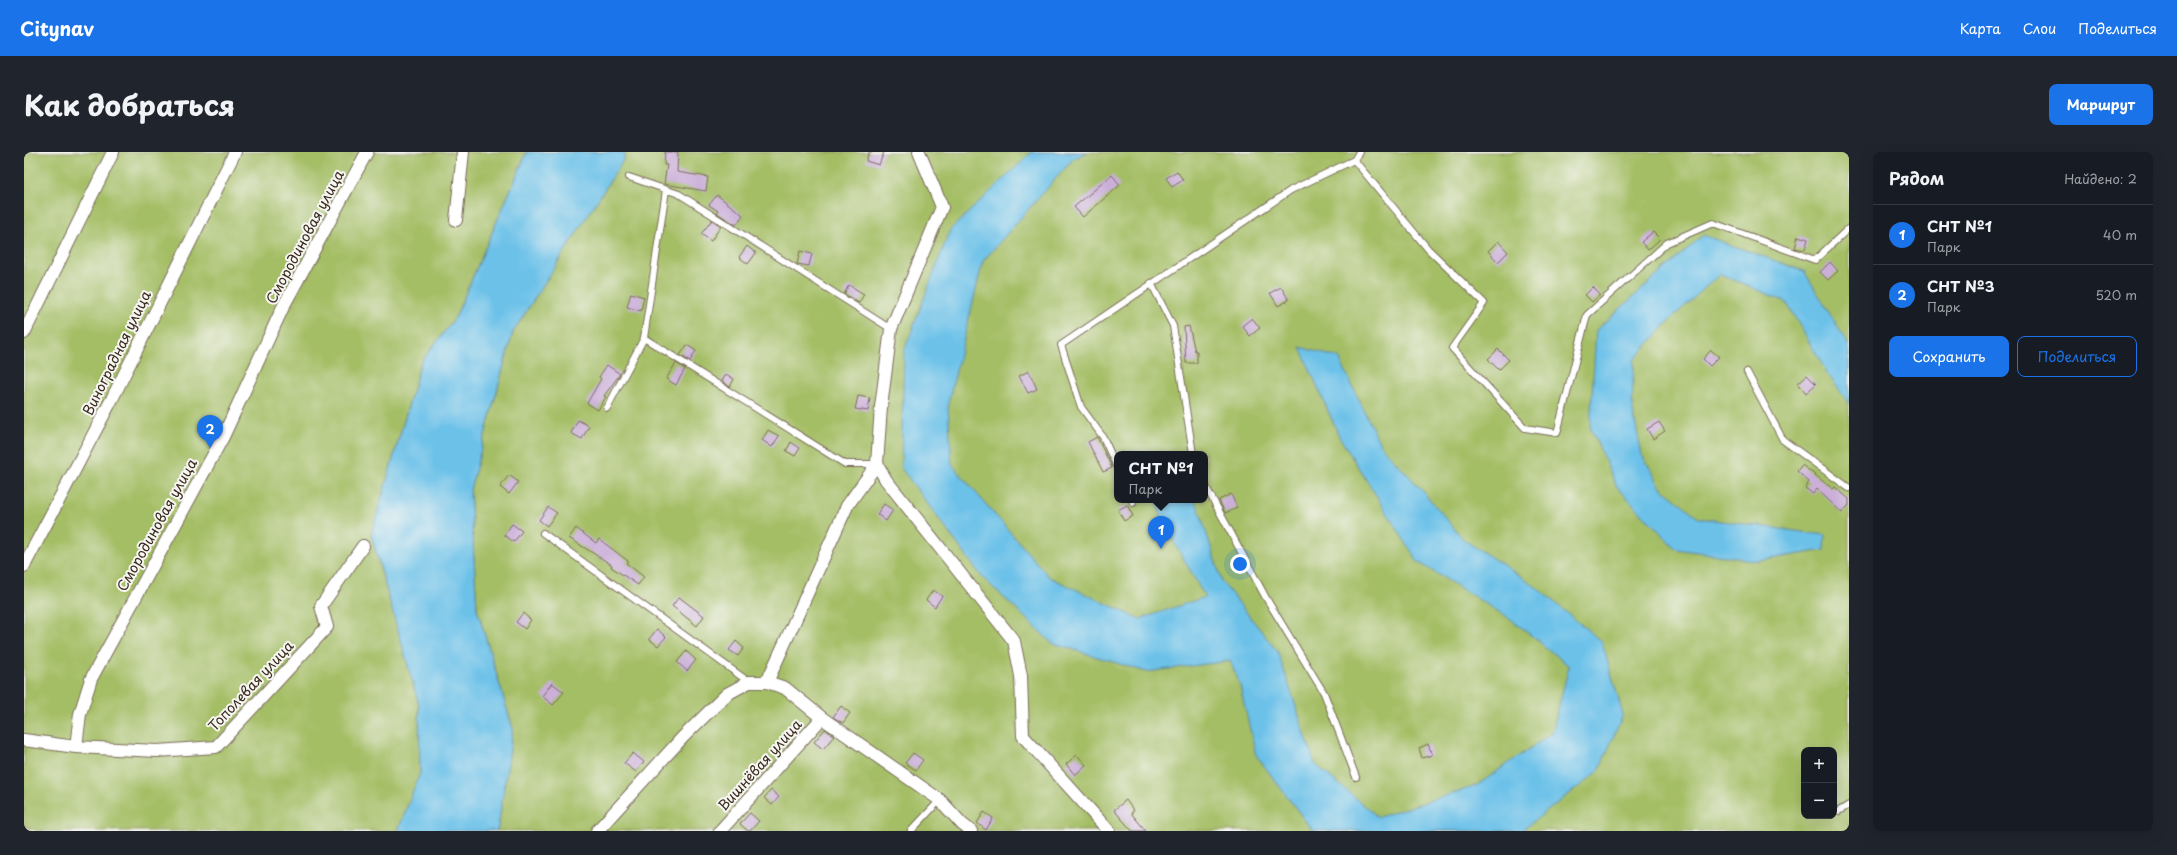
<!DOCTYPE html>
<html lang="ru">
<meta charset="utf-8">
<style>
body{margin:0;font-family:"Playpen Sans",sans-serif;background:#20242c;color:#f1f3f6}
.controls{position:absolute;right:12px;bottom:12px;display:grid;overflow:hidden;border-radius:8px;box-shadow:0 4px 16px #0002}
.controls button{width:36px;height:36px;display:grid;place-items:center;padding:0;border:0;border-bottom:1px solid #363941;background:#171b24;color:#f1f3f6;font:20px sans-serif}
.you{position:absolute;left:1216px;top:412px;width:14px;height:14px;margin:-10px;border:3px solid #fff;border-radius:50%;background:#1a73e8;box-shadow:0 0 0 6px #1a73e833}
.badge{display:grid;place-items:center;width:26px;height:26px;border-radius:50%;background:#1a73e8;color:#fff;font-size:13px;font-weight:700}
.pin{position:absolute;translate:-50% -33px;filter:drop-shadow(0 1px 2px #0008)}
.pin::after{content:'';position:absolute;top:21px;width:14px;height:12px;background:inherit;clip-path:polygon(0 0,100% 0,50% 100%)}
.popup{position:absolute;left:1090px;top:299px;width:94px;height:52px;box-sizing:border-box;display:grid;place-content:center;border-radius:8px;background:#171b24;filter:drop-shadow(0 1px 3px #0005);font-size:13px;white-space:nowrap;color:#9ea1a6}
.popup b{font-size:15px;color:#f1f3f6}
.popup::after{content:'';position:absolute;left:50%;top:100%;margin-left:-8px;border:8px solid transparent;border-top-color:#171b24}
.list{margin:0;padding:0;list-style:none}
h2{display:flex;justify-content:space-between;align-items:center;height:52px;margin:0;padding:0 16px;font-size:17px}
h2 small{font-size:13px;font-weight:400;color:#9ea1a6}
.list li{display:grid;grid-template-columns:26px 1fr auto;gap:12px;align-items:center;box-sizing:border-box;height:60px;padding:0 16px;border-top:1px solid #363941}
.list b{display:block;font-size:15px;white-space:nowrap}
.list p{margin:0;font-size:13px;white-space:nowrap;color:#9ea1a6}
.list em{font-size:13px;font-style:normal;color:#9ea1a6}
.actions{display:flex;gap:8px;padding:12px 16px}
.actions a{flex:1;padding:9px 0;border:1px solid #1a73e8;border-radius:8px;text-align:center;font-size:14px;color:#1a73e8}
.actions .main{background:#1a73e8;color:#fff}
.map{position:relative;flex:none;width:1825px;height:679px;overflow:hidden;border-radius:8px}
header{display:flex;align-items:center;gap:24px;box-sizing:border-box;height:56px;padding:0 20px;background:#1a73e8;color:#fff}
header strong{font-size:19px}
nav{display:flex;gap:22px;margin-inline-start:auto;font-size:14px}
.intro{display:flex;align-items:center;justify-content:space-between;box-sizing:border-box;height:96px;padding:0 24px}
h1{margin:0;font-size:28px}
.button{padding:10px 18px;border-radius:8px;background:#1a73e8;color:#fff;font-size:14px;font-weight:700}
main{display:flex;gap:24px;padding:0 24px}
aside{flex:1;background:#171b24;border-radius:8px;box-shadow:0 4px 16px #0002}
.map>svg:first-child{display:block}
.green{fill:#a4be65;stroke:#707442;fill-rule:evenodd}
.water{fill:#6cc1e9;stroke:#547684}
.building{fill:#cbafd9}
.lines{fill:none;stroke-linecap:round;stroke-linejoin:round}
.lane-casing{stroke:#7a6b5a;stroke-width:8}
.street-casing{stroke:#7a6b5a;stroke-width:14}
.lane{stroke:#fff;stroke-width:6}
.street{stroke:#fff;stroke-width:12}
.labels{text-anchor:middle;stroke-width:4;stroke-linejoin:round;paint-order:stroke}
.street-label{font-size:14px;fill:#3b2a1e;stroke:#f6f6f2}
</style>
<header>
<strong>Citynav</strong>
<nav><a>Карта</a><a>Слои</a><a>Поделиться</a></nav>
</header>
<div class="intro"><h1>Как добраться</h1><a class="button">Маршрут</a></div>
<main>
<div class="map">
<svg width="1825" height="679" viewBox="0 0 1825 679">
<rect width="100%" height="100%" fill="#f6f6f2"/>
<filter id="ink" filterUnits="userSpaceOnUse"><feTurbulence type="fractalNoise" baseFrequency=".025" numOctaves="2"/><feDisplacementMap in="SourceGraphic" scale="8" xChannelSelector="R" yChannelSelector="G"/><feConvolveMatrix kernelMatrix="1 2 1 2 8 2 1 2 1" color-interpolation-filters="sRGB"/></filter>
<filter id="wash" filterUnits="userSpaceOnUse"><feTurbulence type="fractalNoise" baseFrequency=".012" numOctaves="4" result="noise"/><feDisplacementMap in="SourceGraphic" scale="16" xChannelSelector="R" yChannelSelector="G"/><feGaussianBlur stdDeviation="0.9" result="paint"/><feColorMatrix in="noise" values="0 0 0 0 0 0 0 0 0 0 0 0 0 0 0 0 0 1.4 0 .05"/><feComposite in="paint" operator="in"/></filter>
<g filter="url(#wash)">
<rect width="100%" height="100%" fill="#eee4c8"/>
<path class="green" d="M0,0H503L431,166L397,210L347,383L395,553L396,621L374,679H14L0,674Z
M601,0H1825V679H472L489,577L453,457L446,338L489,180L600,7ZM1093,302H1181V348H1093ZM1780,598H1810V664H1780Z"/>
<path class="water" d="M503,0H601L600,7L489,180L446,338L453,457L489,577L474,676L472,679H374L396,621L395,553L347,383L397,210L431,166Z
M1008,0H1064L1049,7L959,109L924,252L928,313L1025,425L1116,467L1181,445L1139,370L1132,348H1169L1174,354L1198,430L1254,500L1291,612L1354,665L1452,634L1528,581L1545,514L1488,468L1394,410L1316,286L1276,195L1315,206L1357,294L1397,337L1440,388L1506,430L1578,490L1599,563L1574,620L1497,679H1289L1232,603L1215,530L1206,509L1122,520L1028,491L958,425L877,316L880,199L926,78Z
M1679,83L1780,119L1825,194V252L1803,221L1762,150L1696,122L1649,165L1610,208L1608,254L1618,303L1637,335L1675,366L1801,383L1800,398L1735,409L1652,397L1593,335L1566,275L1572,178Z"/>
<g id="blocks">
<path class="building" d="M641,0H654L653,20L684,25L682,39L640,32L643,13H640Z
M845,0H860L855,13L842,9Z
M1153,19L1159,28L1148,35L1142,26Z
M1088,23L1096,33L1059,65L1050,55Z
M693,43L719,63L712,73L693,61L694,59L685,53Z
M688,68L697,74L687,89L677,82Z
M1629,80L1636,87L1624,98L1617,90Z
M1774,84L1784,87L1781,98L1771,96Z
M1474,89L1484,100L1474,110L1464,99Z
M723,94L732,101L724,112L715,105Z
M776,99L788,102L785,114L773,112Z
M1806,110L1814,119L1804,128L1796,120Z
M825,133L840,142L835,151L820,142Z
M1257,135L1265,148L1254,154L1246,141Z
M1569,135L1576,143L1568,150L1561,143Z
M607,141L620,145L617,159L603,155Z
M1228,166L1236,176L1226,184L1218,174Z
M1165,174L1171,199H1173V211H1162L1160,175Z
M663,193L672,199L666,209L656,203Z
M1474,197L1485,208L1475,218L1464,207Z
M1687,198L1695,205L1686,214L1679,207Z
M652,211L661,217L652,233L642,227Z
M583,213L596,222L580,244L582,245L574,258L563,251L577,227L575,225Z
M1005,219L1013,237L1004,241L995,224Z
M702,222L710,227L706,235L698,229Z
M1783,223L1792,232L1782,241L1774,231Z
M834,244L846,246L844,259L831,257Z
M554,268L565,274L558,287L547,281Z
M1635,270L1641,279L1629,287L1623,277Z
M744,278L755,284L748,295L738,288Z
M1073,285L1088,316L1079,320L1064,290Z
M767,290L776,296L771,304L762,299Z
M1778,313L1809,337L1811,335L1825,347V353L1818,361L1793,337L1789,342L1781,336L1785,330L1773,319Z
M485,323L494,330L485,342L476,335Z
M1207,342L1213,356L1201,361L1195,348Z
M860,352L869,358L862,369L853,362Z
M1103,353L1109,364L1100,369L1094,358Z
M524,355L533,361L523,374L515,368Z
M488,372L498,379L490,390L480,383Z
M552,376L572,391L575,387L604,409L602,411L620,425L614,433L587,415L588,413L545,386Z
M909,438L918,444L911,455L902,448Z
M655,445L680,464L673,474L648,454Z
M499,461L507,468L501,477L492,470Z
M633,477L642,485L634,494L625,487Z
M712,489L720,496L714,504L705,498Z
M662,499L672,508L663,519L653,510Z
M528,531L540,540L529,553L518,544Z
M817,554L826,561L819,571L809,565Z
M801,577L810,584L799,597L790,590Z
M1404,592L1408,603L1398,606L1395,596Z
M609,601L620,610L612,620L600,611Z
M889,601L899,608L892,618L881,611Z
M1053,603L1062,613L1051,623L1042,612Z
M747,638L755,645L748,653L740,646Z
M1102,648L1110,659L1107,661L1122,679H1108L1090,658Z
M960,660L969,666L962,678L953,671Z
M726,661L735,669L726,679H724L716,672Z"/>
</g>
</g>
<g filter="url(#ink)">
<use href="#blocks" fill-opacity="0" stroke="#7a6b5a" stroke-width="1"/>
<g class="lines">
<g class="lane-casing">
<path id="lane" d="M1335,0L1330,8L1404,97L1460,151L1428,196L1501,276L1533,281L1563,163L1643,91L1689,71L1791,108L1825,76
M605,25L655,42L867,177
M642,38L620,186L821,312H853
M1127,131L1149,174L1169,302
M1723,220L1759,288L1825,336
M583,256L620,186
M1093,315L1079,285L1057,255L1037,193L1267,38L1330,8
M1181,333L1242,446L1300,541L1332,625
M1108,348L1109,351
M519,381L725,530
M1815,659L1825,653
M887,679L916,648"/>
</g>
<g class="street-casing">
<path id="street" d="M895,0L918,55L867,177L857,255L853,312L862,328L990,489L997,524L999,584L1085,679
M432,68L439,0
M0,181L89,0
M0,414L88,247L211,0
M743,530L823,354L853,312
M0,588L52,595L133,599L192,595L303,475L297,454L339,394
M52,595L56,562L67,527L199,285L259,155L343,0
M573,679L659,585L703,542L725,530H743L761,536L798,566L916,648L938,672L947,679
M696,679L798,566"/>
</g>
<use href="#lane" class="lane"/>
<use href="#street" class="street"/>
</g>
</g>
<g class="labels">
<g class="street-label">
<text transform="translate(281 85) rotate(-62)" y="5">Смородиновая улица</text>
<text transform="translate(93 201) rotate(-64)" y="5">Виноградная улица</text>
<text transform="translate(133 373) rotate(-61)" y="5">Смородиновая улица</text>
<text transform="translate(227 534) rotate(-47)" y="5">Тополевая улица</text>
<text transform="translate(736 613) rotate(-48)" y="5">Вишнёвая улица</text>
</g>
</g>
</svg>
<div class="controls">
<button>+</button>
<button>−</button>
</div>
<div class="you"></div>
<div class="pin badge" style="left:1137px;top:397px">1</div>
<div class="popup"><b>СНТ №1</b>Парк</div>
<div class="pin badge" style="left:186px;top:296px">2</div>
</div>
<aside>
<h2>Рядом<small>Найдено: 2</small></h2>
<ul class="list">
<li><span class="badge">1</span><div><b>СНТ №1</b><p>Парк</p></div><em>40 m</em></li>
<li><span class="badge">2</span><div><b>СНТ №3</b><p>Парк</p></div><em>520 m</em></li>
</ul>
<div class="actions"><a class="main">Сохранить</a><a>Поделиться</a></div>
</aside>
</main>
